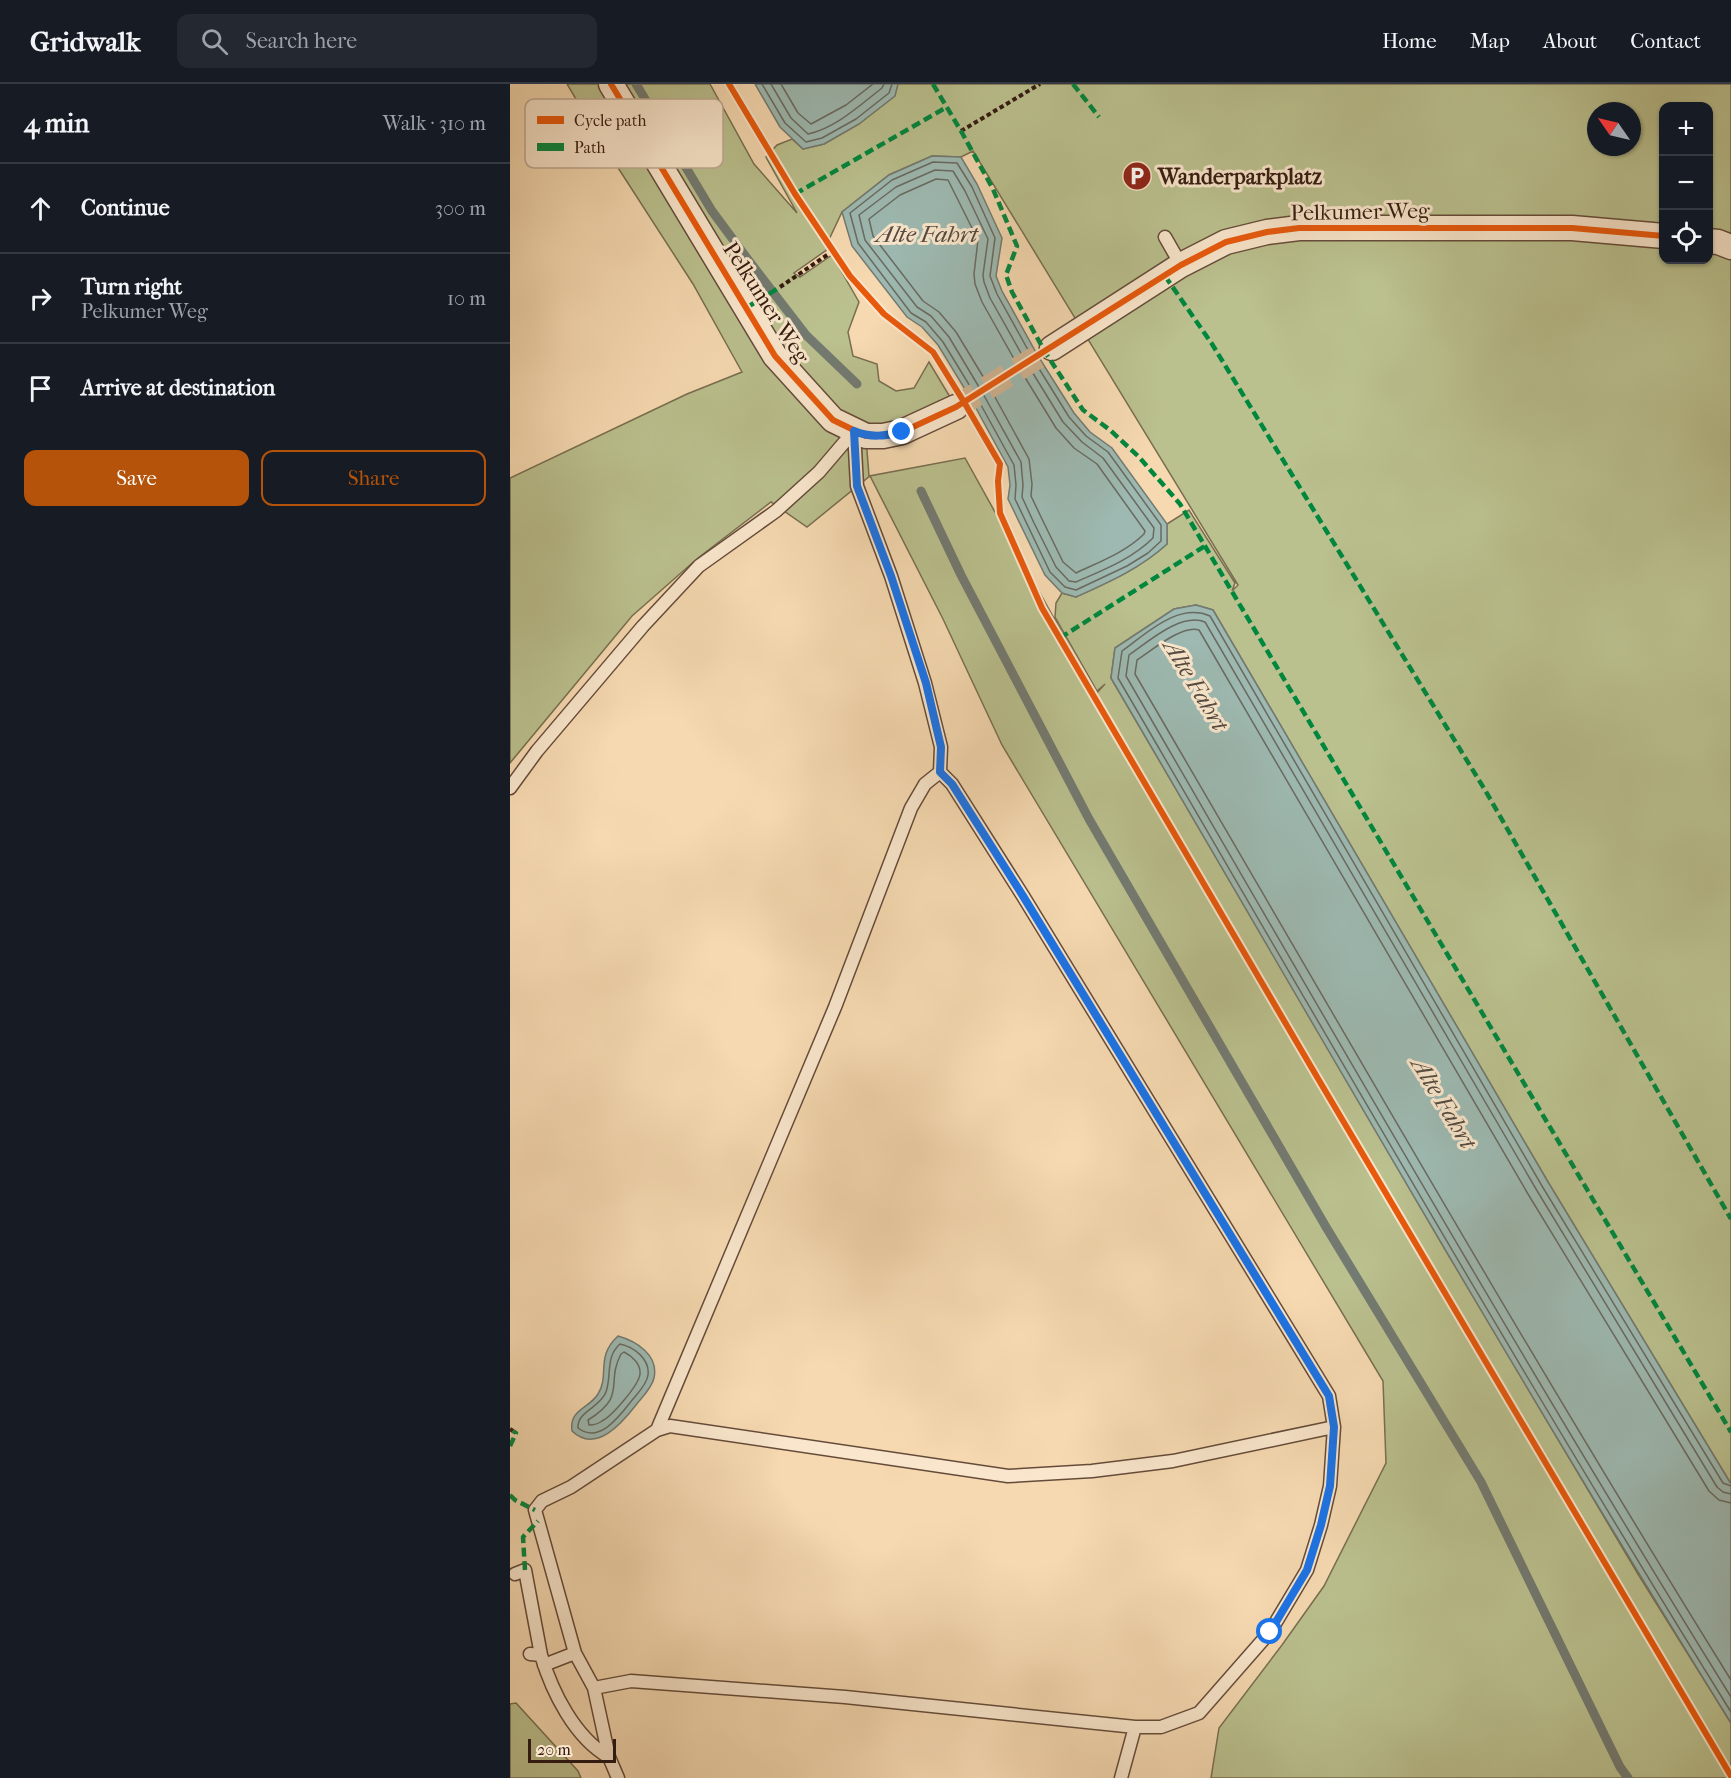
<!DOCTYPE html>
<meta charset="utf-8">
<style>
body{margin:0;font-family:"IM FELL French Canon",serif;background:#242831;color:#f1f3f6}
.controls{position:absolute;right:18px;top:18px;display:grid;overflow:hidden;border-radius:12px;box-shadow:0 2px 4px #0004}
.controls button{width:54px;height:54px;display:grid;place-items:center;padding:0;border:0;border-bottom:2px solid #363941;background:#171b24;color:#f1f3f6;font:30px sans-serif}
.compass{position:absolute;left:1077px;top:18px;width:54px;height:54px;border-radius:50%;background:#171b24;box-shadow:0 2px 4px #0004;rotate:304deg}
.scale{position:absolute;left:18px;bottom:15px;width:88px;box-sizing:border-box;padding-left:6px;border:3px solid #351c11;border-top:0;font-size:16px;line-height:21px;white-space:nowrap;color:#351c11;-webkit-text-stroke:4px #f9e6cc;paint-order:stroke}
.stop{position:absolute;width:18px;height:18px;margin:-14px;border:4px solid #1a73e8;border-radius:50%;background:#fff}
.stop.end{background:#1a73e8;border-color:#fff;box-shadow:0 2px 6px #0008}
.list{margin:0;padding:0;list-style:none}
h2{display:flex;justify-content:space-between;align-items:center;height:78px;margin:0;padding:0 24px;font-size:26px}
h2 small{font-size:20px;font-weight:400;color:#9ea1a6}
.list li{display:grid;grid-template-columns:39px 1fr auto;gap:18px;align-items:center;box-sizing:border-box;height:90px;padding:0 24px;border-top:2px solid #363941}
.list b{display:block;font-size:22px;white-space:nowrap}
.list p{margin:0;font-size:20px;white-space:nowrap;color:#9ea1a6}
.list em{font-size:20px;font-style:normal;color:#9ea1a6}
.actions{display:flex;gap:12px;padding:18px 24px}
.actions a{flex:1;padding:14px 0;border:2px solid #b45309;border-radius:12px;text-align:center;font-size:21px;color:#b45309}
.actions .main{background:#b45309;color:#fff}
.icon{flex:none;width:33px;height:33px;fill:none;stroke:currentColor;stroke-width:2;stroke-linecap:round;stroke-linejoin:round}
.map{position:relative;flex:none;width:1221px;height:1694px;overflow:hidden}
header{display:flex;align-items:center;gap:36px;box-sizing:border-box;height:84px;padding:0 30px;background:#171b24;border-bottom:2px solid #363941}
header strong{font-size:28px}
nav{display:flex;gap:33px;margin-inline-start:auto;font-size:21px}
.search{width:420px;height:54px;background:#242831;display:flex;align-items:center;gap:15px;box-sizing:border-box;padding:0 21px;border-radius:12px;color:#9ea1a6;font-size:22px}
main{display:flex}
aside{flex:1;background:#171b24}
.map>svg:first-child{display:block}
.green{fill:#bac08e;stroke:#786e50;stroke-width:1.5;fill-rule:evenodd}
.water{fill:#9db9b1;stroke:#737a71;stroke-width:1.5}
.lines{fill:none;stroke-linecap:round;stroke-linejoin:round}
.shore{stroke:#696a61;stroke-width:1.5}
.stream{stroke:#737a71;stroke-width:9}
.street-tunnel{stroke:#cfb391;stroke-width:24;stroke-dasharray:24 12;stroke-linecap:butt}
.lane-casing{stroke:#654b39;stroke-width:15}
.street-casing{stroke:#654b39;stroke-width:27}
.path{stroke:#351c11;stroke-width:4;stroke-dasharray:4.5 3;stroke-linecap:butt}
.lane{stroke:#f9e6cc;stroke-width:12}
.street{stroke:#f9e6cc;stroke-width:24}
.quiet{stroke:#00873e;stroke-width:4.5;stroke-dasharray:9 4.5;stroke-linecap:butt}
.cycleway-casing{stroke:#f9e6cc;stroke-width:10}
.cycleway{stroke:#e8590c;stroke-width:6}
.route{stroke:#1a73e8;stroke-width:8}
.labels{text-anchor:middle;stroke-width:6;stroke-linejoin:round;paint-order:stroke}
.poi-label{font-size:22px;font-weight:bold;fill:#351c11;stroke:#f9e6cc;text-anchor:start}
.street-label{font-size:22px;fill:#351c11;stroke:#f9e6cc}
.water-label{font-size:24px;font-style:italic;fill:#544b41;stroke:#f9e6cc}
.key{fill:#f9e6cc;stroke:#bea994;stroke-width:1.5}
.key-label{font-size:16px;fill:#351c11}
</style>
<header>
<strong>Gridwalk</strong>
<div class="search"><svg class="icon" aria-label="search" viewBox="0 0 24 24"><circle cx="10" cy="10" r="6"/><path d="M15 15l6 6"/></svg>Search here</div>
<nav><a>Home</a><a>Map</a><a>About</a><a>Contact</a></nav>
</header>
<main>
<aside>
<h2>4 min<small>Walk · 310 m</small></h2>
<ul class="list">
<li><svg class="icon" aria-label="ahead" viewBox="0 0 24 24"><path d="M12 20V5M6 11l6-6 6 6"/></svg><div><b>Continue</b></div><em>300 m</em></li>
<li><svg class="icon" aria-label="right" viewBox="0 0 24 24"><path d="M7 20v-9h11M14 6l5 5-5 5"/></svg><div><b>Turn right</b><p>Pelkumer Weg</p></div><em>10 m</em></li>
<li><svg class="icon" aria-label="arrive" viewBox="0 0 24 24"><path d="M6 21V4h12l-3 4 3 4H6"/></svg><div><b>Arrive at destination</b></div></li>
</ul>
<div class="actions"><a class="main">Save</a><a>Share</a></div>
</aside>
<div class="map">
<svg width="1221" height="1694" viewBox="0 0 1221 1694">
<rect width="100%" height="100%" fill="#f6d9b1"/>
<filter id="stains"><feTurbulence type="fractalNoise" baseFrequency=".00333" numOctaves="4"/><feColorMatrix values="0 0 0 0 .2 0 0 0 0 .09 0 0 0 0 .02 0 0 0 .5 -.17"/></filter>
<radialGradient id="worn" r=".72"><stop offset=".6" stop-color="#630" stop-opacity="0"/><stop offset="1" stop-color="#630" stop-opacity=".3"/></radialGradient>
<path class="green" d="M57,0H97L234,224L262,274L297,314L323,338L356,354L359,392L455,374L586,610L595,600L587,607L545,533L546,519L552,509L566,513C599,498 631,484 657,460V440L679,426L725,499L722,507L728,501L463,67L451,73L422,72L379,91L332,128L316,162L318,165L284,189L290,193L322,171L349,218L338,248L343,272L367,280L369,297L386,307L404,304L419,278L446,323L421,334L372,350L357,351L324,334L266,271L102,0H200L244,80L287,129L256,73L267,61L282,55L293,65L314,60L349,40L384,12L388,0H1221V1400L1038,1098L703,526L686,521L664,525L605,564L601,594L936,1167L1128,1490L1221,1639V1694H701L709,1644L772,1561L814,1502L876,1379L873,1297L492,661L433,535L360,392L297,443L261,418L188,474L122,532L0,679V394L177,310L232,288L183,200L94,62ZM1154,22H1198V176H1154ZM1086,27H1122V63H1086Z
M6,1619L68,1687L71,1694H0V1620Z"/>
<path class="water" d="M245,0H388L385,12L349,40L314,60L293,65L270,43Z
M422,72L451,73L467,100L492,154L486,192L492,207L528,272L564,329L580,348L602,364L657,440V460C631,484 599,498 566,513L552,509L535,491L498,415L500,401L498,383L461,315L428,261L412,243L397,233L342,162L332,128L379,91Z
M686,521L703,526L1038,1098L1221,1400V1639C1007,1295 806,944 601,594L605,564L664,525Z
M108,1252C126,1257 149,1271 144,1294C142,1304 132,1313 126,1321C112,1339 86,1370 62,1347C59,1325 79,1325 88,1310C100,1291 85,1273 108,1252Z"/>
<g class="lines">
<path class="shore" d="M252,0L275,39L296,58L312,54L346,35L379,9L382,0
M261,0L281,34L298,50C326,44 350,21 372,4L374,0
M271,0L288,29L301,40L336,21L363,0
M423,78L447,79L462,103L485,154L480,192L487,210L523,275L559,333L576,352L598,368L651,441V457L638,469L617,482L566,506L555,503L540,488L505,415L506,401L504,381L466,312L433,258L416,238L401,229L348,159L340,129L382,96Z
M425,86L443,87L455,107L478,155L473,191L474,198L480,214L516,278L553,338L572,358L593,374L644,444L643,454C622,475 593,486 566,498L559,497L546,483L524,439L512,413L513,401L511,378L472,308L439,253L421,232L407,223L355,156L349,131L386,103Z
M426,95L438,96L468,156L464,190L465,200L472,218L508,282L546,344L564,364L587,380L635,447L634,450C616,468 589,478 566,489L553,478L532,435L521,412L522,400L519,375L480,304L446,248L429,228L413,217L363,152L359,135L390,111Z
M110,1260C124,1263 140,1275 138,1291C137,1300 128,1309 123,1315C111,1330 90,1361 68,1344C67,1327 90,1324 96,1308C102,1291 95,1273 110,1260Z
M114,1268C122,1272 131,1280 130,1290C129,1301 102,1332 92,1337C88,1340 84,1341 79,1341L78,1336C118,1311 95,1300 111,1270Z
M1221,1402L1213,1399L1032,1102L700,532C668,518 636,550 612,567L608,594C810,940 1009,1287 1221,1628
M1221,1410L1213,1408L1207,1403L1026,1105L695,538C671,528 638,558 619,571L616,592C815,934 1012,1277 1221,1613
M1221,1419L1209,1416L1199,1407L1018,1110L689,546C673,540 641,567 627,576L625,590C822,927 1015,1265 1221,1596"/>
<path class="stream" d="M126,0L202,127L239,177L296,251L347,300
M411,407L451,491L579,735L816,1143L971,1398L1110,1683L1118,1694"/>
<path class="street-tunnel" d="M446,323L542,264"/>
<g class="lane-casing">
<path id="lane" d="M655,153L671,181
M0,704L27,667L133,542L189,482L266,427L309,388L344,347
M147,1346L325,923L401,724L415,700L430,688
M5,1490L15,1486L31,1571
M20,1570L31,1571C42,1608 65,1654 99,1673
M34,1581L65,1569
M84,1604L121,1597L335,1613L625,1643H651L689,1629L760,1548L797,1486L811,1441L820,1402L824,1343L819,1312L513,812L442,700L430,688L431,663L415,599L381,492L347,402L344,347
M108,1694L99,1673L84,1604L65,1569L25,1426L32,1417L61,1403L147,1346L160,1342L498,1392L582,1387L663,1377L824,1343
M611,1694L625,1643"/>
</g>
<g class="street-casing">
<path id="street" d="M101,0L265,272L323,336L356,352H373L392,348L446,323
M1198,157L1208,158L1221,163
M542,264L671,181L716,158L757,148L789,144H1062L1154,152"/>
</g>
<path class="path" d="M451,47L530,0
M270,203L323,167
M0,1345L3,1347"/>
<use href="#lane" class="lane"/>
<use href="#street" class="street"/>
<path class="quiet" d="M423,0L451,47L483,105L507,162L496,191L502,208L535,268L573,326L600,346L629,373L670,420L1221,1348
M563,0L589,33
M285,110L437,23
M655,192L702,260L975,706L1221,1135
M236,224L270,203
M550,554L695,462
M0,1362L6,1349L3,1347
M0,1411L5,1416L25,1426
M15,1486L13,1453L28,1437"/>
<g class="cycleway-casing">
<path id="cycleway" d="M101,0L265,272L323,336L356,352H373L392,348L446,323L671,181L716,158L757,148L789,144H1062L1154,152
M219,0L285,110L340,192L374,230L423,268L454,318L490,380L488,397L490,429L532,524L810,998L1221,1692"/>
</g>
<use href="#cycleway" class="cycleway"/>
</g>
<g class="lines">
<path class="route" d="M392,348C375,352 361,354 344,347L347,402L381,492L416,599L431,663L430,688L442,700L513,812L819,1312L824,1343L820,1402L811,1441L797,1486L760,1548"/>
</g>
<defs>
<g id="parking-disc" transform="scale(1.5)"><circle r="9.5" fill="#8f2418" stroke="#f9e6cc"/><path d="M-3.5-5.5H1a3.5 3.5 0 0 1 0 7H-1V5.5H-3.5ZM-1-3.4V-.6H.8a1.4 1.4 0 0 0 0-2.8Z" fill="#fff"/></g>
</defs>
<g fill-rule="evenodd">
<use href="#parking-disc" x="627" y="92"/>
</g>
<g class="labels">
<g class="poi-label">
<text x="648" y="100">Wanderparkplatz</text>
</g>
<g class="street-label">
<text transform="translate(850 127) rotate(-1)" y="8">Pelkumer Weg</text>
<text transform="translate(257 218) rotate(57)" y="8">Pelkumer Weg</text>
</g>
<g class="water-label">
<text x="417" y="158">Alte Fahrt</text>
<text transform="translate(686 601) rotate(59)" y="8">Alte Fahrt</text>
<text transform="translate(934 1019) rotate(59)" y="8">Alte Fahrt</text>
</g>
</g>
<rect x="15" y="15" width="198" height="69" rx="9" class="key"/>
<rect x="27" y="32" width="27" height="8" fill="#e8590c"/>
<rect x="27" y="59" width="27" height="8" fill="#00873e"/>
<g class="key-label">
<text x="64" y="42">Cycle path</text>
<text x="64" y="69">Path</text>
</g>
<rect width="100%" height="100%" filter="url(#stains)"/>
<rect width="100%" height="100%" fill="url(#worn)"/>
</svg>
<div class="controls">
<button>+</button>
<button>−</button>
<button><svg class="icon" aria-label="locate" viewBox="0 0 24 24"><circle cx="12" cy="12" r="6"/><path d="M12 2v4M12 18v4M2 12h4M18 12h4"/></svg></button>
</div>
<svg class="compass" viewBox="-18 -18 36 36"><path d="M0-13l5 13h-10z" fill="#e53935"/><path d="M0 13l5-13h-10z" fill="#9ea1a6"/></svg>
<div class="scale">20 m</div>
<div class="stop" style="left:760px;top:1548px"></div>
<div class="stop end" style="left:392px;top:348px"></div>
</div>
</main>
